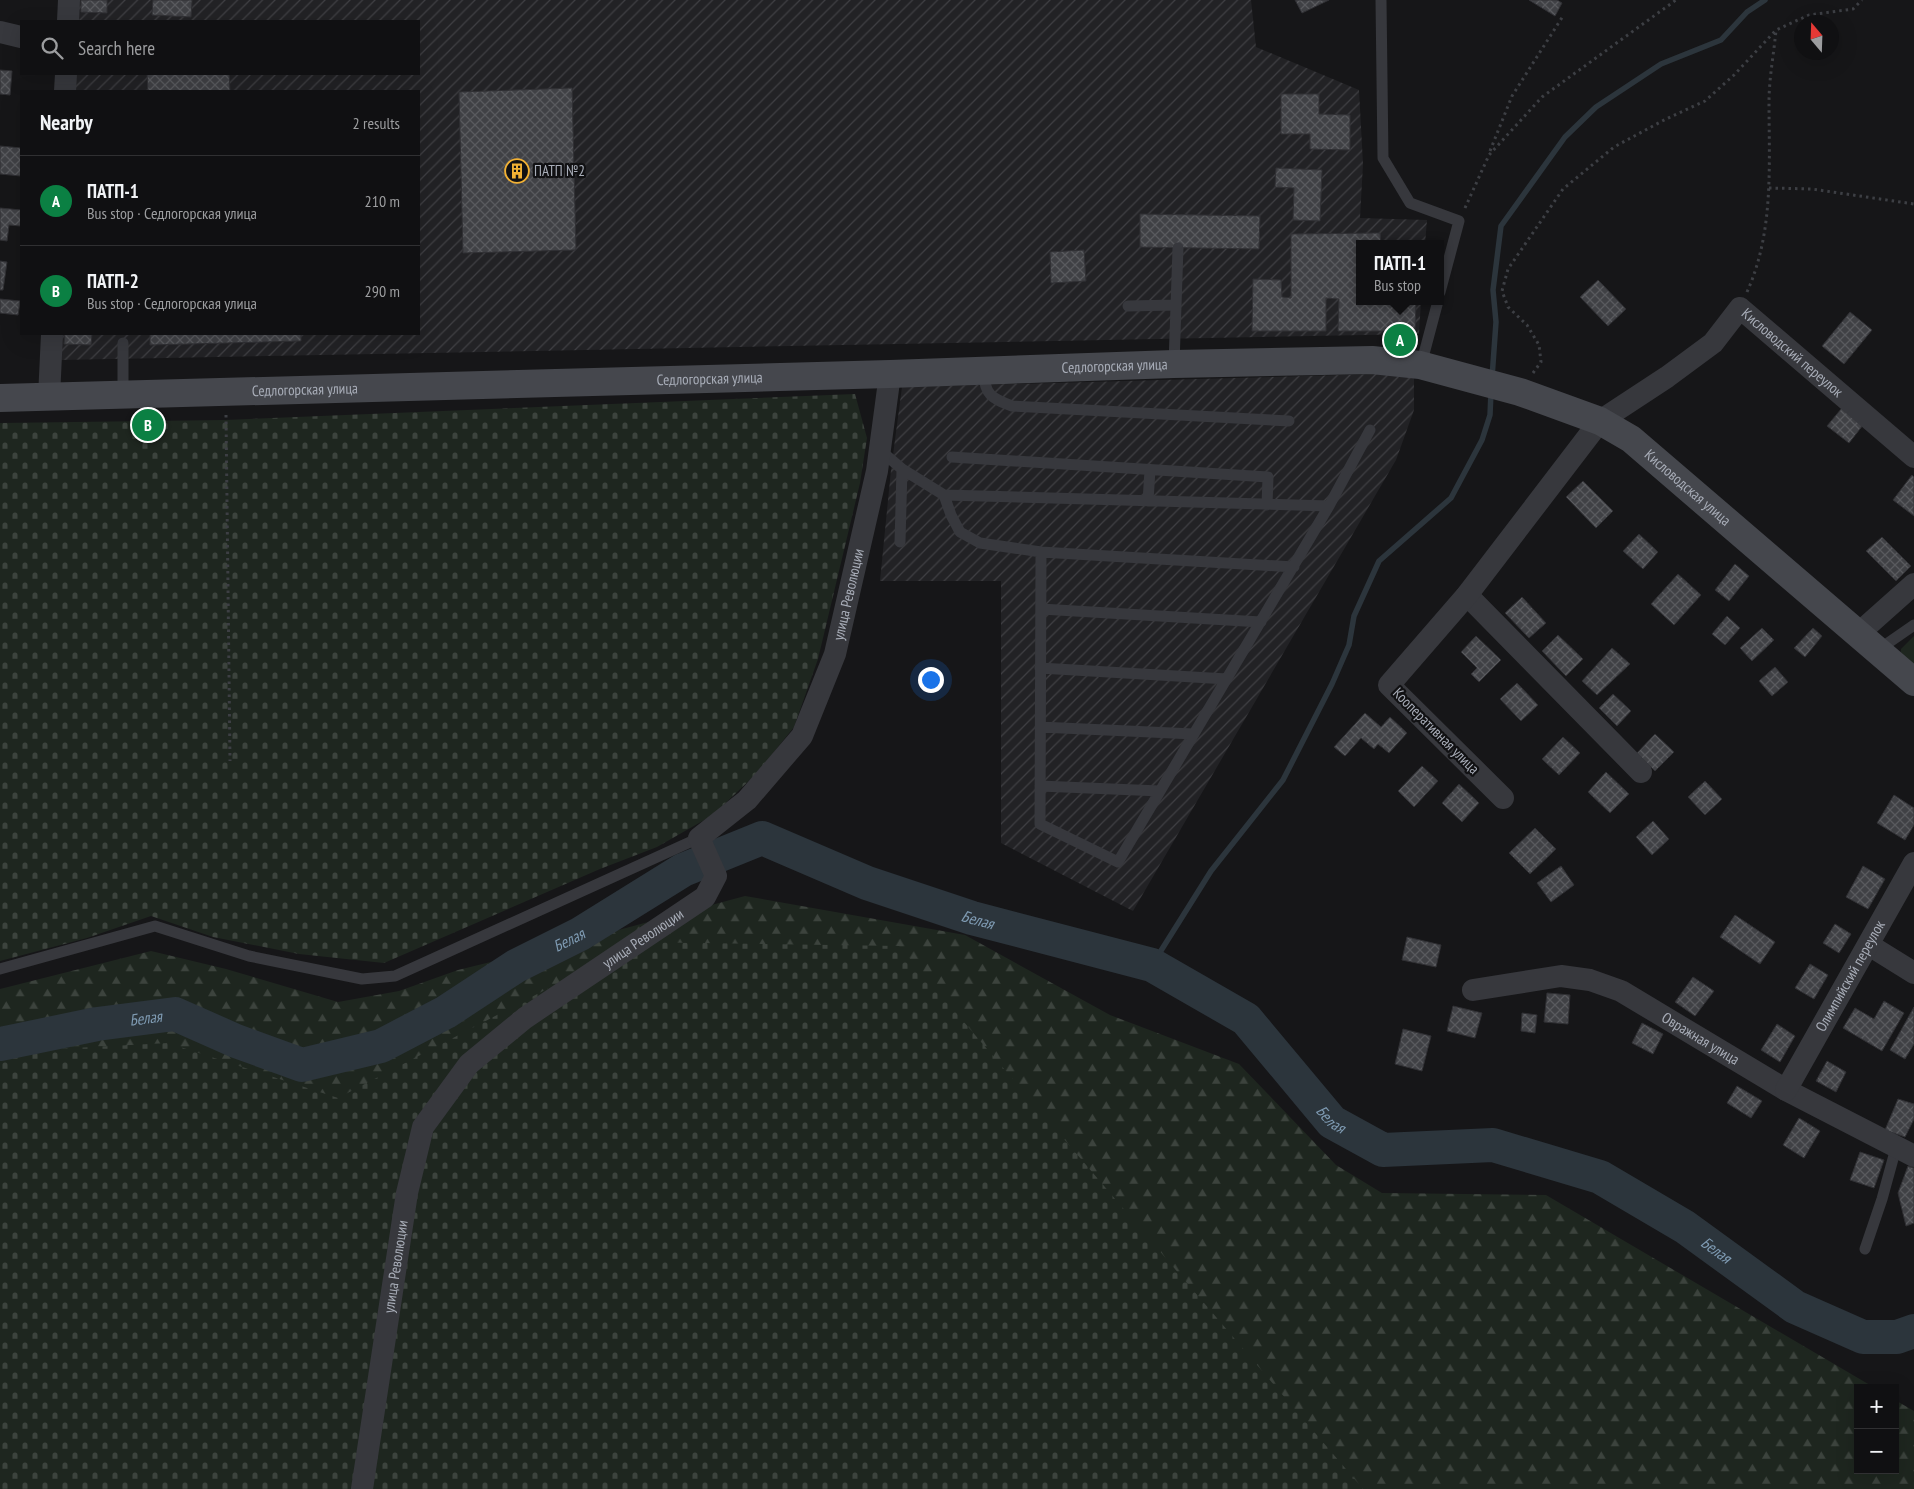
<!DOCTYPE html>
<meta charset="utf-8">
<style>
body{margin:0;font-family:"PT Sans Narrow",sans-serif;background:#1e1e20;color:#f1f3f6}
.controls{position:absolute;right:15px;bottom:15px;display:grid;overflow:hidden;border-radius:0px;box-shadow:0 5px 20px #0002}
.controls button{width:45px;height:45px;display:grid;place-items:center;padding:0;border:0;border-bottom:1px solid #303032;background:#101012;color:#f1f3f6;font:25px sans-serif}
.compass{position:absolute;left:1794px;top:15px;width:45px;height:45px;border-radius:50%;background:#101012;box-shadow:0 5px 20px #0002;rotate:341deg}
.you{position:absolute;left:930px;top:679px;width:18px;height:18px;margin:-12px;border:4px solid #fff;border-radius:50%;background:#1a73e8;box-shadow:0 0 0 8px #1a73e833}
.badge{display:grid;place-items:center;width:32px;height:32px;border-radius:50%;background:#0b8043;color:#fff;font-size:16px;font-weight:700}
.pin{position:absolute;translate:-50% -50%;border:2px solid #fff;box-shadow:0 1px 5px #0006}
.popup{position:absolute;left:1356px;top:240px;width:88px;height:65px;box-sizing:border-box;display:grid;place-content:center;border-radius:0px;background:#101012;filter:drop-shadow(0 1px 4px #0005);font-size:16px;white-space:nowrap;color:#9c9d9f}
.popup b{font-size:19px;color:#f1f3f6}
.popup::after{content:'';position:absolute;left:50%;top:100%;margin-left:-10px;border:10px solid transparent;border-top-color:#101012}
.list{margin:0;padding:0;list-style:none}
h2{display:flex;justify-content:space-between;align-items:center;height:65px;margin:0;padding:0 20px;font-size:21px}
h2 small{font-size:16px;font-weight:400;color:#9c9d9f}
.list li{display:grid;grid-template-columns:32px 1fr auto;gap:15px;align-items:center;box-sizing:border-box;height:90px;padding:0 20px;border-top:1px solid #303032}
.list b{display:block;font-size:19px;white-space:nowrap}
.list p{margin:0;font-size:16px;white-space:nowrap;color:#9c9d9f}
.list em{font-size:16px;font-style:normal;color:#9c9d9f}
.icon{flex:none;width:28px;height:28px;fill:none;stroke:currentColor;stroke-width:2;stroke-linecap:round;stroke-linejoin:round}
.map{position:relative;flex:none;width:1914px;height:1489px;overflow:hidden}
.search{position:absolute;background:#101012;box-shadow:0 5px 20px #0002;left:20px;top:20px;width:400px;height:55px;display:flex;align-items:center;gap:12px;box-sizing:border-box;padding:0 18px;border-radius:0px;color:#9c9d9f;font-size:19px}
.panel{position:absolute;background:#101012;box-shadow:0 5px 20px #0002;left:20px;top:90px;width:400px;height:245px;border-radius:0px}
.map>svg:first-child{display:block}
.industrial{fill:url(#industrial-furrows)}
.green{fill:#1e261f}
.forest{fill:url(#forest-firs)}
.cemetery{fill:url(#cemetery-stones)}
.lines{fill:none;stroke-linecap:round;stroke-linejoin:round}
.stream{stroke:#2c353c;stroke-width:5.5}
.river{stroke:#2c353c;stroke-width:34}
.building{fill:url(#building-cross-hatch);stroke:#303034}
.path{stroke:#3d3f44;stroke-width:3;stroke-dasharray:2.5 4;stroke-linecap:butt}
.lane{stroke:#37383d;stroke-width:11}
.street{stroke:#37383d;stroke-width:22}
.secondary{stroke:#45474d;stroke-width:28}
.labels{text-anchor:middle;stroke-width:4.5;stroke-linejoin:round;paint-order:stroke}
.poi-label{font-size:15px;fill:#a8adb8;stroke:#111113;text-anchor:start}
.street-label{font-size:15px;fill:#a8adb8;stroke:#111113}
.water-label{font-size:16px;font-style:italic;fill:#7f9bb3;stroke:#111113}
</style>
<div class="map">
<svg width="1914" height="1489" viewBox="0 0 1914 1489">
<defs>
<pattern id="industrial-furrows" width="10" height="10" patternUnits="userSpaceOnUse" patternTransform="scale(1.25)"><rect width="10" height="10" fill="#222225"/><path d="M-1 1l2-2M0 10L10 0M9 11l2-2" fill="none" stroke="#3f3f43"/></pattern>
<pattern id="forest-firs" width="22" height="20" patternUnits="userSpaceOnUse" patternTransform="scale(1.25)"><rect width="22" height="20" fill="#1e261f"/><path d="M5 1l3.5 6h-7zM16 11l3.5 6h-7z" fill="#3c433d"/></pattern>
<pattern id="cemetery-stones" width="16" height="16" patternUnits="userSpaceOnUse" patternTransform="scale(1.25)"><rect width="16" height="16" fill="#1e261f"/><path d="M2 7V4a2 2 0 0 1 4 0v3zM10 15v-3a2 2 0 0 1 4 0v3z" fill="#3c433d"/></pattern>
<pattern id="building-cross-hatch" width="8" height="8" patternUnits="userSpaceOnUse" patternTransform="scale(1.25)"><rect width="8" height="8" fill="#404145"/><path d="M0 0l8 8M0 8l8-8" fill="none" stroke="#595a5e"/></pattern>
</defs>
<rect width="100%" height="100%" fill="#161618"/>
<path class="industrial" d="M79,0H1251L1256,47L1359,90L1363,164L1360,218L1427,220L1425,244H1360V301H1421L1419,334L61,360L62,334H419V91H75L76,74H419V21H78Z
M1414,373V410L1396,460L1133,911L1001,843V581H880L891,470L902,387Z"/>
<path class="green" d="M1914,636V672L1900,659L1901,649Z"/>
<path class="forest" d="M745,896L965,935L1110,1015L1239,1064L1336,1165L1382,1193L1546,1195L1875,1388H1858V1470H1895V1400L1914,1411V1489H0V989L151,951L226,969L338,1002L399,991L458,970L585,939Z"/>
<path class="cemetery" d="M855,394L867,438L860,483L818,659L794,727L757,773L713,815L657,847L600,869L384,963L299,954L213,937L151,916L87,938L0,961V423L225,420Z
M637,942L899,946L1363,1489H0V1052L168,1043L338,1098Z"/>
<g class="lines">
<path class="stream" d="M1492,378L1496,322L1493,290L1501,226L1565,137L1596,107L1661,64L1721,40L1747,12L1765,0
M1152,965L1211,871L1283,780L1332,684L1349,645L1354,616L1379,561L1451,498L1482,440L1490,415L1491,392"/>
<path class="river" id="s1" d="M0,1044L97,1024L175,1014L236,1041L302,1065L381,1046L446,1012L516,966L580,934L683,870L762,838L867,883L972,918L1152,965L1246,1019L1332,1122L1383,1150L1493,1145L1600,1177L1685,1227L1795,1307L1863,1337H1897L1914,1331"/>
</g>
<path class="building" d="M81,0H107V13L81,12Z
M153,0H192L191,17L152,15Z
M1295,0H1329L1302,13Z
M1529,0H1557L1562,3L1555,16Z
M0,70L12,71L10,95L0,94Z
M147,74H229L230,91H148Z
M572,88L576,250L463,253L459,92Z
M1281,94H1319V114L1350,115V150L1310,149V134H1281Z
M0,146L21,148V176L0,174Z
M1276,168L1322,170L1320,221L1293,220L1294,188L1275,187Z
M0,208L21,210V226L9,225L7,241L0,240Z
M1140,214L1260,216L1259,249L1140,247Z
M1380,233L1381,244H1360V301H1416L1415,331H1338L1339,299L1326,298V331H1252L1253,279L1281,280L1282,297L1291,298V234Z
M1084,250L1086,281L1051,283L1050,252Z
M0,261L7,262L3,290H0Z
M1598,280L1626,309L1608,326L1580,297Z
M0,299L20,301L18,315L0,313Z
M1850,312L1872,330L1844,364L1822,346Z
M65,334H92L91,345L64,344Z
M150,334H301V341L150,345Z
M1842,408L1863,425L1849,443L1827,426Z
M1912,475L1914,477V516L1893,500Z
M1583,481L1613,511L1596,528L1566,497Z
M1639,534L1658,552L1643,569L1623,551Z
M1882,537L1911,566L1896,581L1866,551Z
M1735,564L1749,576L1729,601L1715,590Z
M1678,574L1701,595L1674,625L1651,604Z
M1522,597L1546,623L1529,638L1505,613Z
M1727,616L1740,628L1725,645L1712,634Z
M1762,628L1774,640L1752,661L1740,648Z
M1813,628L1822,636L1805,657L1794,648Z
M1558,635L1583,659L1566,676L1542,651Z
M1476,636L1501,660L1479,682L1471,674L1477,668L1461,652Z
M1612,648L1630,664L1597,695L1582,681Z
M1775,667L1788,682L1772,696L1759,681Z
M1517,683L1538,705L1521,721L1500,699Z
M1613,694L1631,711L1617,726L1599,708Z
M1365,713L1381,727L1390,717L1407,733L1389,753L1378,744L1374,749L1361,738L1345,756L1334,747Z
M1655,734L1674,752L1655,771L1637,753Z
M1563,737L1580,753L1559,775L1542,759Z
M1422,766L1438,781L1414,807L1398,791Z
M1606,772L1629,794L1610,813L1588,792Z
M1705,781L1722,799L1705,815L1688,797Z
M1459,784L1479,803L1462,822L1442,803Z
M1894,795L1914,808V825L1905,840L1877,823Z
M1653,821L1669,839L1652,855L1636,837Z
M1535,828L1556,849L1530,874L1509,853Z
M1561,866L1574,885L1551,902L1537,883Z
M1863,866L1885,879L1868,909L1846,897Z
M1735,915L1775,942L1760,964L1720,937Z
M1835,924L1851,934L1839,953L1823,943Z
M1407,937L1441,945L1436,967L1402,960Z
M1810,964L1828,975L1814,999L1795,988Z
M1693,977L1714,991L1695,1016L1675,1002Z
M1547,993L1570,995L1568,1024L1544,1022Z
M1884,1001L1904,1013L1882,1051L1843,1028L1855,1008L1874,1019Z
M1453,1006L1482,1013L1475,1038L1447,1031Z
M1914,1007V1044L1905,1059L1890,1050Z
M1522,1013L1537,1015L1535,1033L1521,1031Z
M1642,1023L1663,1034L1653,1054L1632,1043Z
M1777,1024L1795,1036L1780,1062L1761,1050Z
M1403,1029L1431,1036L1422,1071L1395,1064Z
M1827,1061L1846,1072L1836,1092L1816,1081Z
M1737,1086L1762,1101L1751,1118L1727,1103Z
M1898,1099L1914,1104V1119L1905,1137L1885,1130Z
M1799,1118L1820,1131L1804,1158L1783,1145Z
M1860,1152L1884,1160L1874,1188L1850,1180Z
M1908,1166L1914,1168V1223L1906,1226L1898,1193Z"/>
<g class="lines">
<path class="path" d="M1490,151L1512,96L1563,16
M1769,188L1812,189L1914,204
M1465,208L1489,155L1542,97L1676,0
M1747,292C1774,232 1769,166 1769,102C1769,78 1774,53 1776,30
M1533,373L1541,362L1539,345L1527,325L1508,307L1502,291L1508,269L1563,189L1614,147L1666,119L1705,101L1734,75L1776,30L1809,15L1853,9L1862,0
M226,415L230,761"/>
<path class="lane" d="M1381,0L1383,158L1410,203L1459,221L1440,292
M1128,306L1175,305
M1174,364L1178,248
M1421,365L1438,301
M983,371C985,395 991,398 1012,406L1289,421
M123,396V343
M880,450L902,469L944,495L1329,506
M952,457L1268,477L1267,505
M944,495L951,515L960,532L980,543L1041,552L1294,567
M1148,501L1150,470
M900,542L902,469
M1041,552L1040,824L1118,862L1329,506L1370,430
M1041,609L1261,622
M1878,650L1914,625
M1040,668L1227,679
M1040,727L1194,734
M1040,786L1160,791
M0,969L155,926L249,956L362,979L395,976L699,838
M1865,1249L1882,1199L1896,1148"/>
<g class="street">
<path d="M68,21L69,0"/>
<path d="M0,32L21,37"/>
<path d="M65,91L66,74"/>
<path d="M49,397L52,334"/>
<path d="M1467,595L1641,772"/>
<path d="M1859,633L1914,584"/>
<path id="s2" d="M1503,798L1389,685L1467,595L1600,421L1667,377L1713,343L1740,308L1914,457"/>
<path d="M1869,945L1914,973"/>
<path id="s3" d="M1473,990L1561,976L1590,980L1621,991L1786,1090L1914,1156"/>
<path id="s4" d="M1786,1090L1914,863"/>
<path id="s5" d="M362,1489L407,1193L423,1127L469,1064L525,1018L705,897L716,876L699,838L747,800L802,736L835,654L877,471L890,374"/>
</g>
<path class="secondary" id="s6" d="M0,398L890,374L1174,364L1372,360L1420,365L1520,392L1600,421L1631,439L1914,682"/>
</g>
<defs>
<g id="building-ring" transform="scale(1.25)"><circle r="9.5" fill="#111113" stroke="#f2b134" stroke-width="1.5"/><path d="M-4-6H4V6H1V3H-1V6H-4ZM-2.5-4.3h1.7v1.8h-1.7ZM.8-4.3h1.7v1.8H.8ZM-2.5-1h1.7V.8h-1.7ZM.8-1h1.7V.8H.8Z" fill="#f2b134"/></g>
</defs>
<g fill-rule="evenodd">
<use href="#building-ring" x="517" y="171"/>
</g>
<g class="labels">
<g class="poi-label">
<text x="534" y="176">ПАТП №2</text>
</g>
<g class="street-label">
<text dy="5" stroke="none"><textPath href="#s2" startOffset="749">Кисловодский переулок</textPath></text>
<text dy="5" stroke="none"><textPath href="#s6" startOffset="1115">Седлогорская улица</textPath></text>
<text dy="5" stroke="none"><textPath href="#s6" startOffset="710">Седлогорская улица</textPath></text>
<text dy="5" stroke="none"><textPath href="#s6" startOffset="305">Седлогорская улица</textPath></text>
<text dy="5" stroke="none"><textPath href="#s6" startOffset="1720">Кисловодская улица</textPath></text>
<text dy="5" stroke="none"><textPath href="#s5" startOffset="1095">улица Революции</textPath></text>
<text transform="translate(1436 731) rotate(45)" y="5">Кооперативная улица</text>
<text dy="5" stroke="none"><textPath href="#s5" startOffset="660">улица Революции</textPath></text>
<text dy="5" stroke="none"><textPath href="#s4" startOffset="131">Олимпийский переулок</textPath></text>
<text dy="5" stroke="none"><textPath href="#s3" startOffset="244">Овражная улица</textPath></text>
<text dy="5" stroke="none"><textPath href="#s5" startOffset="225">улица Революции</textPath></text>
</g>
<g class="water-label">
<text dy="6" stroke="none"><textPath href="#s1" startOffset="1062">Белая</textPath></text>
<text dy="6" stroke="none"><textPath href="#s1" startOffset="612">Белая</textPath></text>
<text dy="6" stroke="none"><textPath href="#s1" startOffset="148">Белая</textPath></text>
<text dy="6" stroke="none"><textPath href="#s1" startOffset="1482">Белая</textPath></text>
<text dy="6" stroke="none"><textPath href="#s1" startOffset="1902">Белая</textPath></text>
</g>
</g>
</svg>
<div class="controls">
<button>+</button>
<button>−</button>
</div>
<svg class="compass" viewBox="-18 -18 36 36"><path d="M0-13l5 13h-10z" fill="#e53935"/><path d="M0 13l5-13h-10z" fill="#9c9d9f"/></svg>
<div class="you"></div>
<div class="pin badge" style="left:1400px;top:340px">A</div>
<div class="popup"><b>ПАТП-1</b>Bus stop</div>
<div class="pin badge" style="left:148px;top:425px">B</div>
<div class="search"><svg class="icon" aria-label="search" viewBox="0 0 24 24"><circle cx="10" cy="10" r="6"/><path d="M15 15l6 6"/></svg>Search here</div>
<section class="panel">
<h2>Nearby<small>2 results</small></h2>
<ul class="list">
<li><span class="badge">A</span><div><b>ПАТП-1</b><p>Bus stop · Седлогорская улица</p></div><em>210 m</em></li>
<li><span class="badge">B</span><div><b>ПАТП-2</b><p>Bus stop · Седлогорская улица</p></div><em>290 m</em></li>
</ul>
</section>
</div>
